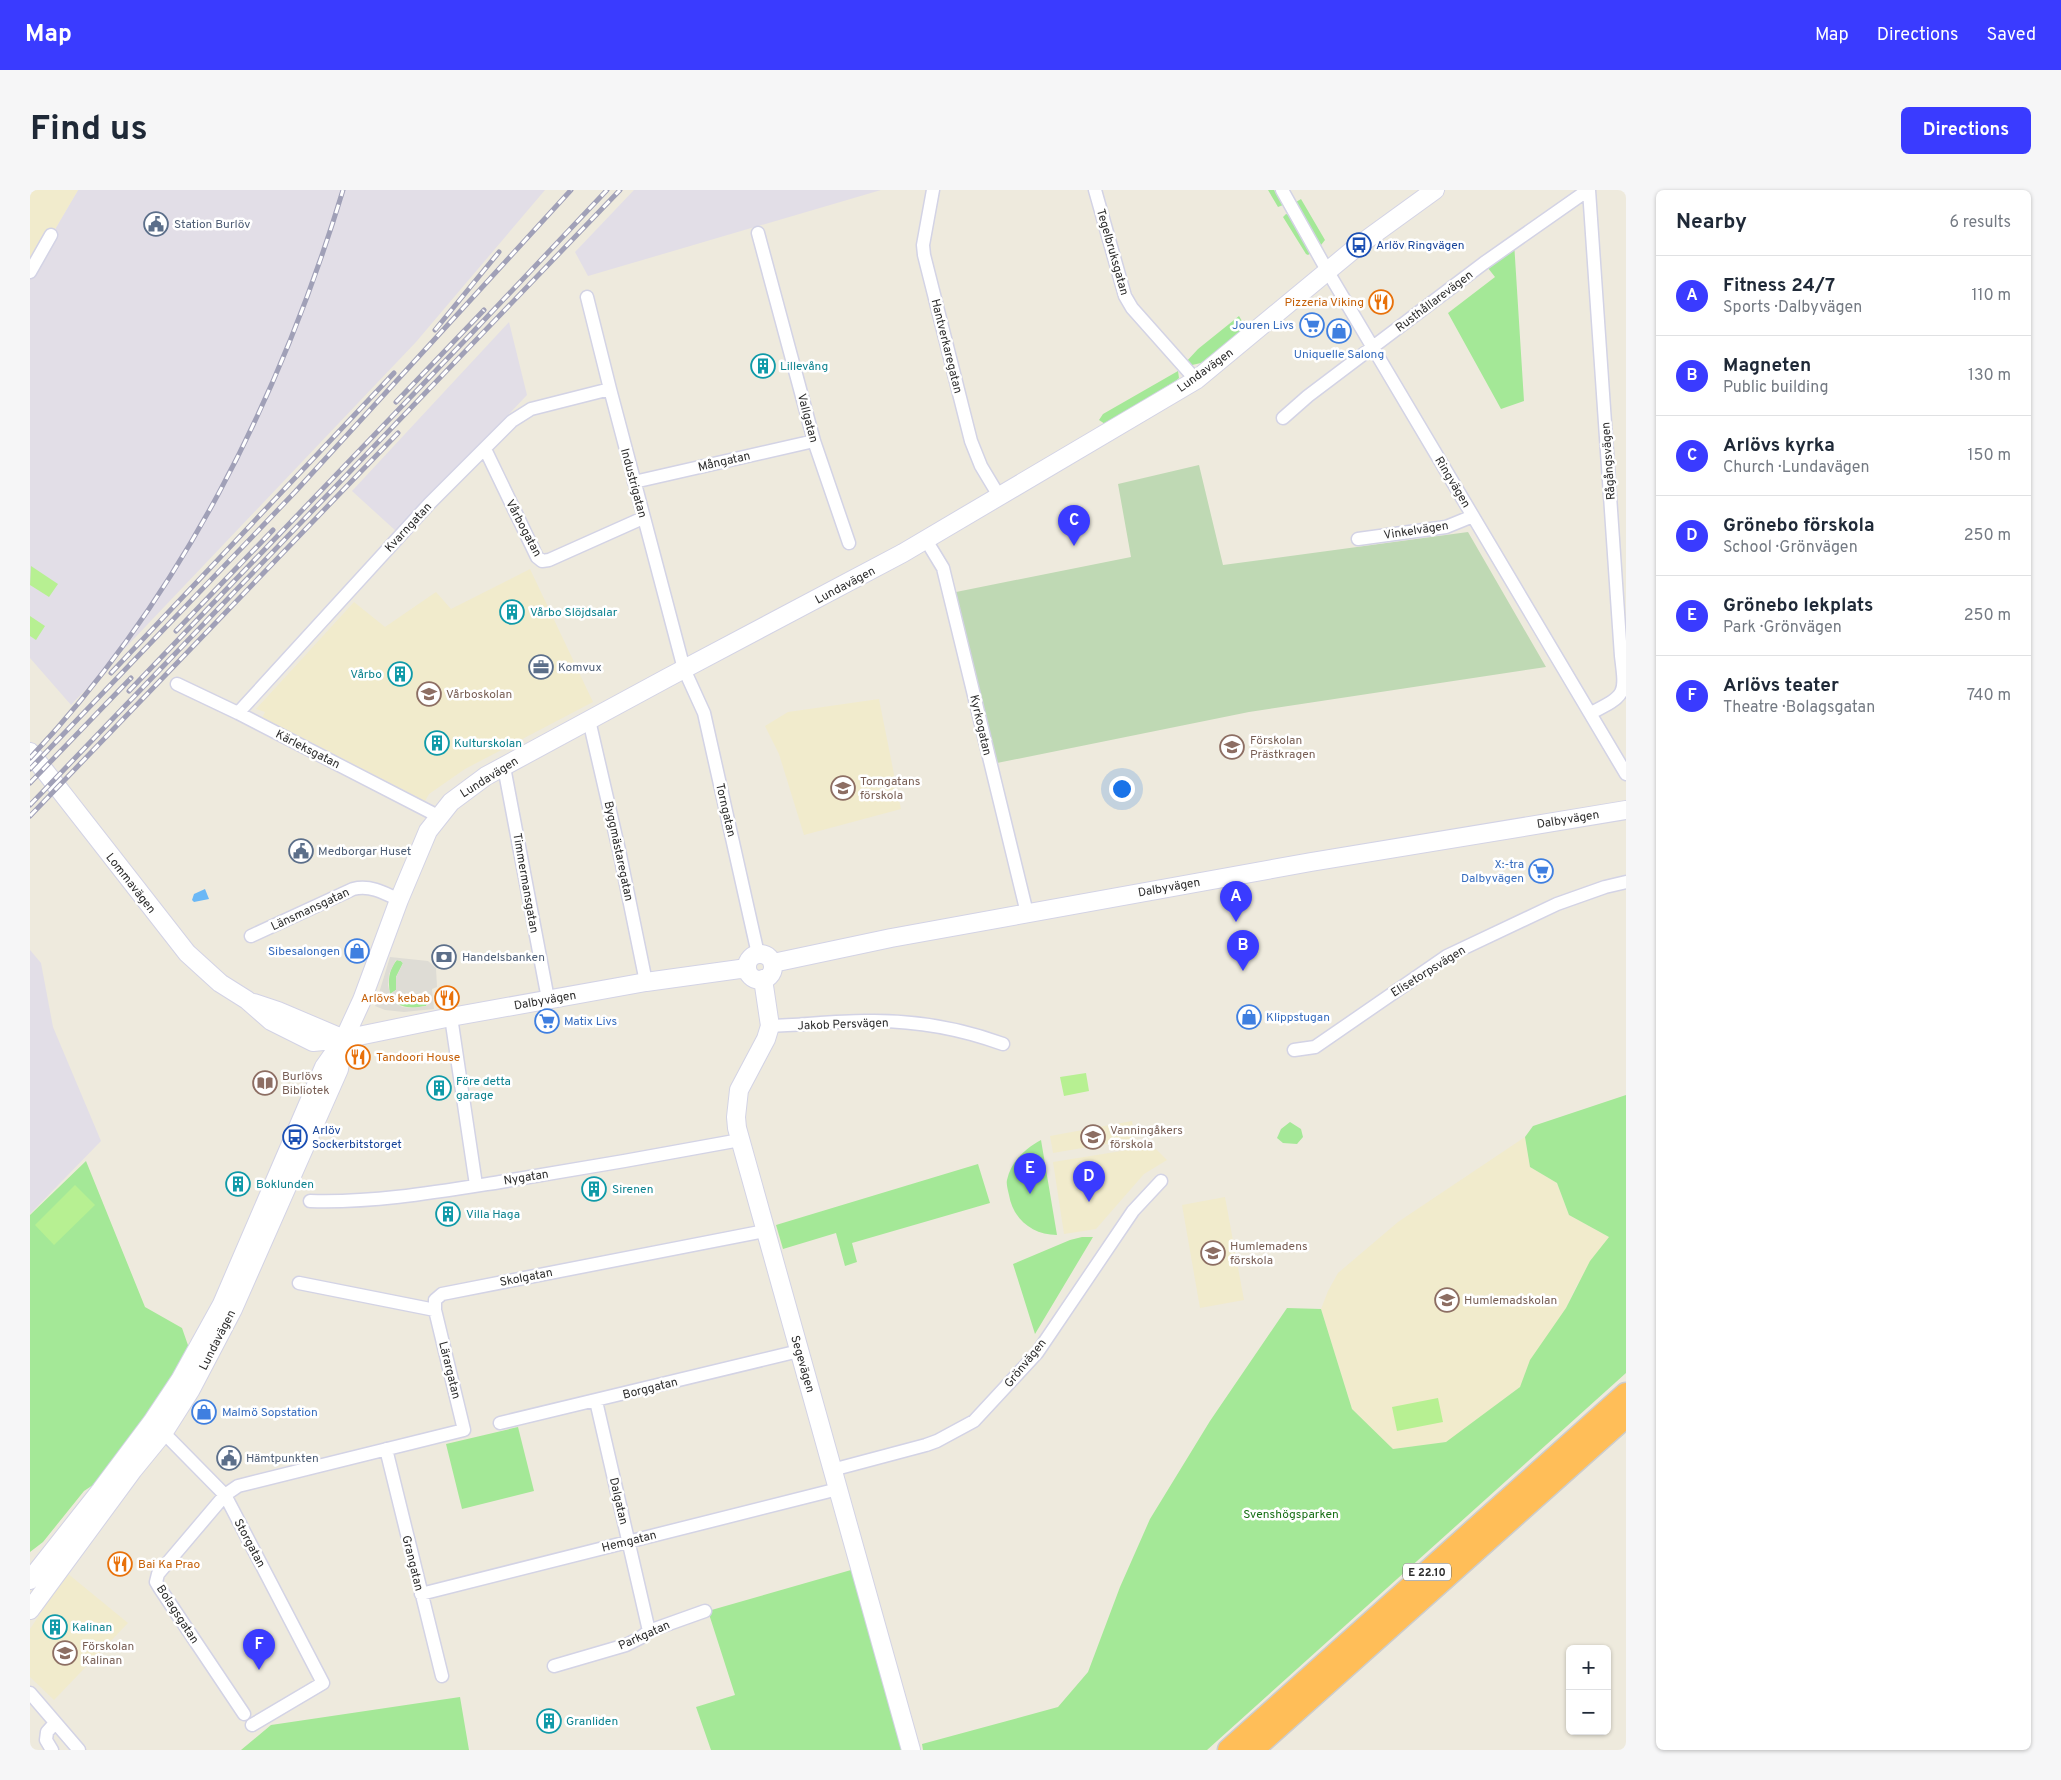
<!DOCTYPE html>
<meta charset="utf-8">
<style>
body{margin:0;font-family:Overpass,sans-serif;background:#f6f6f7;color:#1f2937}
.controls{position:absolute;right:15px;bottom:15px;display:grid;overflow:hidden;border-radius:8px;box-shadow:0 1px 4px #0004}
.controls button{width:45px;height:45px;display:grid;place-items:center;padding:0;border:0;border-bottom:1px solid #e0e1e3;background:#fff;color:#1f2937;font:25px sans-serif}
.you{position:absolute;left:1091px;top:598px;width:18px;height:18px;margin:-12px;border:4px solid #fff;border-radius:50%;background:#1a73e8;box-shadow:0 0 0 8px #1a73e833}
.badge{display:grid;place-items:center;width:32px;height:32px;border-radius:50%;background:#3a3bff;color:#fff;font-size:16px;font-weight:700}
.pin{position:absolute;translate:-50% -41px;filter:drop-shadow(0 1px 2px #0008)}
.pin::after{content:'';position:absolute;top:26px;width:18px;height:15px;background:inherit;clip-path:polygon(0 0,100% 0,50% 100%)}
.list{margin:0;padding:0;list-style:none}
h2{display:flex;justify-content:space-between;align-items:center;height:65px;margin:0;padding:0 20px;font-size:21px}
h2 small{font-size:16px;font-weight:400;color:#747a83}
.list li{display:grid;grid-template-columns:32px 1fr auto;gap:15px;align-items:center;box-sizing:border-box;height:80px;padding:0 20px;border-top:1px solid #e0e1e3}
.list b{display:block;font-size:19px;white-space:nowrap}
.list p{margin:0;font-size:16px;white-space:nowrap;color:#747a83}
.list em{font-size:16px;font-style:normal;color:#747a83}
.map{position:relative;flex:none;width:1596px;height:1560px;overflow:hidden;border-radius:8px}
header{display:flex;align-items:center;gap:30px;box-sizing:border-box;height:70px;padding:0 25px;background:#3a3bff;color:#fff}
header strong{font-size:24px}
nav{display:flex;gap:28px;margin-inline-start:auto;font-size:18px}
.intro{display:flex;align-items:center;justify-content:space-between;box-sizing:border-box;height:120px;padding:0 30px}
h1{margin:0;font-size:35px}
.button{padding:12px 22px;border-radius:8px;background:#3a3bff;color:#fff;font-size:18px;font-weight:700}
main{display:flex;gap:30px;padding:0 30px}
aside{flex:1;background:#fff;border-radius:8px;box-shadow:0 1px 4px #0004}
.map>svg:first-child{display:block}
.industrial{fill:#e2dee7}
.education{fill:#f1ebcc}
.green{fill:#a4e897}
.cemetery{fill:#bfd9b4}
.pitch{fill:#b7f092}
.plaza{fill:#dedcd5;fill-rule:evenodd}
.water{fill:#6bb8f6}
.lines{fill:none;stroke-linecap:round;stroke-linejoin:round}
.street-casing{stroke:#d3d3e5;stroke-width:15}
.secondary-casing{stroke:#d3d3e5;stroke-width:20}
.highway-casing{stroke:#ccc;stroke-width:25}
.street{stroke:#fff;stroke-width:12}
.secondary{stroke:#fff;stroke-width:18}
.highway{stroke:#ffbe58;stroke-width:22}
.rail-casing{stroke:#a0a0b7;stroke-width:5}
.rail{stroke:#fff;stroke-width:3;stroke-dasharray:9;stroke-linecap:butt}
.labels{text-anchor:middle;stroke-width:5;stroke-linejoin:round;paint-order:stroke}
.shield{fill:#fff;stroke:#6b6b6b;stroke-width:1}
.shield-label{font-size:11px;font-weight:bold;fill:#2c2c2c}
.service-label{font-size:12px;fill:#4e5e75;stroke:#fff;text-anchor:start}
.transit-label{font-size:12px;fill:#164399;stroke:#fff;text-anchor:start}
.street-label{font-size:12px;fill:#2c2c2c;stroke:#fff}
.food-label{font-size:12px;fill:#c56008;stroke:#fff;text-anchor:end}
.shop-label{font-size:12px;fill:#366cbe;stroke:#fff;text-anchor:end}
.culture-label{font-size:12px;fill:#0d838f;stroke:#fff;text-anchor:start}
.education-label{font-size:12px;fill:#785e54;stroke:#fff;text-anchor:start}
.park-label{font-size:12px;fill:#186f16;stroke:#fff}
</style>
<header>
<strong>Map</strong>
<nav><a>Map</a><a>Directions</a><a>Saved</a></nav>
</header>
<div class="intro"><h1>Find us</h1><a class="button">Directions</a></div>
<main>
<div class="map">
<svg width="1596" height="1560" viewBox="0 0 1596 1560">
<rect width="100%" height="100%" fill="#eeeadd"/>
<path class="industrial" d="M48,0H515L386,152L41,515L0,468V82Z
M604,0H851L558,86L545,62Z
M479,132L497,205L367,342L322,301Z
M0,760L11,773L23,837L71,951L0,1024Z"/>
<path class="education" d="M0,0H48L0,82Z
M500,379L563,512L435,579L399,604L391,618L229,534L235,522L226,519L324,412L355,437L406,402L421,419Z
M849,509L871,619L774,645L749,564L735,536L758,522Z
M1102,931L1105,949L1023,963L1020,946Z
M1495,947L1500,977L1527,993L1539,1025L1579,1047L1547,1095L1536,1118L1501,1176L1491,1196L1418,1252L1363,1259L1322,1219L1291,1119L1298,1101L1308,1083L1368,1032Z
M1110,958L1126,959L1137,970L1114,984L1066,1039L1034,1044L1023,972Z
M1195,1007L1214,1110L1170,1118L1152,1015Z
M37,1383L98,1433L24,1510L0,1487V1439Z"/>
<path class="green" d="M1238,0H1244L1253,15L1248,17Z
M1271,9L1295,50L1291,55L1267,15L1266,12Z
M1256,24L1259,25L1281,63L1278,65L1276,64L1253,27Z
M1484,52L1494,211L1471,219L1418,123L1465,87L1454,73Z
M1209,126L1216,138L1171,173L1162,175L1156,172L1168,159Z
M1148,181L1149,188L1147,190L1075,234L1069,230L1073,224Z
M367,770L371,771L373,773L366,787V800L360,804C358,792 358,780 367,770Z
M370,807L379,810H395L398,813L396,816C385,818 376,819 366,813V809Z
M1596,905V1183L1177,1560H893L892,1554L1028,1517L1058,1482L1090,1397L1120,1329L1180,1231L1257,1118L1291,1119L1322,1219L1363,1259L1416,1252L1490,1197L1500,1170L1536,1118L1560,1071L1579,1047L1539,1025L1527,993L1500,977L1495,947L1503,936Z
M1260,932L1271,939L1273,947L1267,954L1253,953L1247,948L1251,939Z
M1011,950L1027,1045C1002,1045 983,1029 979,1005C978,1000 976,994 977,990C981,971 995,959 1011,950Z
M56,971L115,1117L152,1138L160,1161L78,1285L54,1301L13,1352L0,1362V1025Z
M948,974L960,1013L822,1053L827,1072L815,1076L806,1043L753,1059L746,1035Z
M1052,1047H1063L1005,1144L983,1074L1040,1050Z
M488,1237L504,1301L432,1319L416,1254Z
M821,1380L875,1560H681L666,1517L705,1505L678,1421Z
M430,1507L439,1560H211L241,1535Z"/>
<path class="cemetery" d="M1169,275L1193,375L1438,342L1516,477L1219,522L967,573L926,402L1101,367L1088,294Z"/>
<path class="pitch" d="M1,376L28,394L19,407L0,395Z
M0,426L15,436L6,450L0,446Z
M1056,883L1059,901L1034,906L1030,887Z
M45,995L65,1015L24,1055L5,1035Z
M1408,1208L1413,1232L1367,1241L1362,1217Z"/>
<path class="plaza" d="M360,767L398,771L406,778L407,797L402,799L404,819L374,822L355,820L345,816ZM366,770L371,771L373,773L366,787V800L360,804L358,795L359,784ZM369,807L379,810H395L398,813L396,816L382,818L372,817L366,813V809Z"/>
<path class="water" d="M175,699L179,709L164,712L162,710L164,704Z"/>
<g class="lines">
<g class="street-casing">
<path id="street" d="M903,0L893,55L894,65L941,251L951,276L969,306
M1065,0L1095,106L1102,118L1166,190
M1252,0L1298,82L1596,584
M1559,0L1591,466C1596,505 1596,505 1561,523
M728,43L784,251L819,353
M0,82L21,45
M557,107L580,199L654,479L674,523L728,764
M1253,228L1278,206L1454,73L1558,0
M455,259L507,367L512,371L519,370L613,328
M604,292L784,251
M1328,349L1416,337L1443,326
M896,350L913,378L997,723
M147,494L208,523L408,626
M208,523L399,314L482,231L501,219L580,199
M559,530L589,660L616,792
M474,577L518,809
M221,746L323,699C340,695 353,702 369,710
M421,827L446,995
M740,836C772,835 804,831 836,831C883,830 929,838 973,854
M1264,860L1285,857L1417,766L1527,714L1575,697L1596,692
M280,1011C344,1013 407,1002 470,992C550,979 630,965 710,950
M269,1093L405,1120V1110L412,1104L735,1041
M566,1211L619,1441
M470,1233L769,1161
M128,1237L195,1305L293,1493L222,1535
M356,1259L412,1486
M802,1280L896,1255L907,1251L944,1231L1007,1163L1103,1021L1131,991
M391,1404L808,1299
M524,1476L596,1455L610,1448L619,1441L675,1421
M0,1503L49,1560
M214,1524L129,1397L126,1392L128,1384L195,1305L208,1296L434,1240L405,1120
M22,1560L16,1550L17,1542L25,1533"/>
</g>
<g class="secondary-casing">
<path id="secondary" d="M0,562L157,763L190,793L217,810L241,831L283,852L314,849L421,827L616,792L717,778
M717 777a13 13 0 1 1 26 0a13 13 0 1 1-26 0Z
M743,773L861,748L1281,672L1596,620
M733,789L740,836L736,849L709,900L706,927L707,938L881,1560
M224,813L248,821L314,849
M0,1390L71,1300L122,1232L150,1190L192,1114L294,877L311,853
M0,1420L103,1280L134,1242L160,1201L203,1119L309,879L314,849L332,810L369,710L398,641L421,612L456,586L637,488L873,363L1166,190L1329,55L1405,0"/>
</g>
<g class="highway-casing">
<path id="highway" d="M1199,1560L1596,1204
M1222,1560L1596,1226"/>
</g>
<use href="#street" class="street"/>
<use href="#secondary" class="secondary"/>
<use href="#highway" class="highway"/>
<g class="rail-casing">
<path id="rail" d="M405,140L469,62
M366,212L454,120
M146,441L243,340
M81,483L364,183
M99,501L441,144L577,0
M0,568C150,409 250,208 313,0
M0,579L265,302L541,0
M0,593L101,488
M0,615L590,0
M0,626L368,243"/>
</g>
<use href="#rail" class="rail"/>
</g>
<defs>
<g id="civic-ring" transform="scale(1.25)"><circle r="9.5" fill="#fff" stroke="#5c6f8a" stroke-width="1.5"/><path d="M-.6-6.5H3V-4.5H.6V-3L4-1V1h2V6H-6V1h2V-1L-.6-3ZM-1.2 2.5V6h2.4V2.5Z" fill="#5c6f8a"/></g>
<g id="bus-ring" transform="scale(1.25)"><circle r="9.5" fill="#fff" stroke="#1a4fb4" stroke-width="1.5"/><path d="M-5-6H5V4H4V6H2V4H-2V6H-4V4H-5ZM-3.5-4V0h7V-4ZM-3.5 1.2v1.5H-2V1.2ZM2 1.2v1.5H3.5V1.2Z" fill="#1a4fb4"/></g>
<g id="restaurant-ring" transform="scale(1.25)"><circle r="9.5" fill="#fff" stroke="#e8710a" stroke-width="1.5"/><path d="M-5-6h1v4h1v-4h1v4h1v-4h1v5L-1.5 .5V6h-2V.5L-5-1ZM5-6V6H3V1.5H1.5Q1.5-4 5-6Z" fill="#e8710a"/></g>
<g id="supermarket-ring" transform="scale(1.25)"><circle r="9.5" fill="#fff" stroke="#3f7fe0" stroke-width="1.5"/><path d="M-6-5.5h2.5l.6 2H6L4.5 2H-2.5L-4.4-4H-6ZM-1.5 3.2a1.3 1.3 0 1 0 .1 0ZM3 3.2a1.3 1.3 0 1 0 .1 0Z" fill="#3f7fe0"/></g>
<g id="shop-ring" transform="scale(1.25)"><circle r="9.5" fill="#fff" stroke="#3f7fe0" stroke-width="1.5"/><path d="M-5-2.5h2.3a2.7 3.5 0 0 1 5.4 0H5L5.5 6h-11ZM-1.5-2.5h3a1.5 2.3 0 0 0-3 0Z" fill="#3f7fe0"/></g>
<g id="building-ring" transform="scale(1.25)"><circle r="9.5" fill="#fff" stroke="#0f9aa8" stroke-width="1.5"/><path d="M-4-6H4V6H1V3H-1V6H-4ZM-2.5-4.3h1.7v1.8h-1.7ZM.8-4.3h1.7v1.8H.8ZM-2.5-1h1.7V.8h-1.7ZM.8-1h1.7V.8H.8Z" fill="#0f9aa8"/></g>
<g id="office-ring" transform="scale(1.25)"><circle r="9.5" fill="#fff" stroke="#5c6f8a" stroke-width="1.5"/><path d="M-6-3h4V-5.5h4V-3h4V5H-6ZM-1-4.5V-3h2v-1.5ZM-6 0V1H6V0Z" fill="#5c6f8a"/></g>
<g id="school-ring" transform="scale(1.25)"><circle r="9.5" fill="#fff" stroke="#8d6e63" stroke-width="1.5"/><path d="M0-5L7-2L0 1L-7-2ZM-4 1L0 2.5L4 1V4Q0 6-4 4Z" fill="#8d6e63"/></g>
<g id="bank-ring" transform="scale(1.25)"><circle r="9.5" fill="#fff" stroke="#5c6f8a" stroke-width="1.5"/><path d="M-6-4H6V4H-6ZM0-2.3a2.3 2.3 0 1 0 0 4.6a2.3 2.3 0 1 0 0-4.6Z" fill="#5c6f8a"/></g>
<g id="library-ring" transform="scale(1.25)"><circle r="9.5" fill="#fff" stroke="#8d6e63" stroke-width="1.5"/><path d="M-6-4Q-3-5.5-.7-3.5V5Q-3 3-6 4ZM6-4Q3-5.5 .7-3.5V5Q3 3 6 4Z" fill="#8d6e63"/></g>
</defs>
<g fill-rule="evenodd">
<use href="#civic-ring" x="126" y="34"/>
<use href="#bus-ring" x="1329" y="55"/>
<use href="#restaurant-ring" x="1351" y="112"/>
<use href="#supermarket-ring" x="1282" y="135"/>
<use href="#shop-ring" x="1309" y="141"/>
<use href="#building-ring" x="733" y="176"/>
<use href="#building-ring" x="482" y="422"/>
<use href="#office-ring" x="511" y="477"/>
<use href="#building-ring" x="370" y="484"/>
<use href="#school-ring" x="399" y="504"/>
<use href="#building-ring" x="407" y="553"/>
<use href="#school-ring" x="1202" y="557"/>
<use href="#school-ring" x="813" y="598"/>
<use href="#civic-ring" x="271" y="661"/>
<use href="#supermarket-ring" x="1511" y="681"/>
<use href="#shop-ring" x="327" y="761"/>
<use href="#bank-ring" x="414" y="767"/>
<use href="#restaurant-ring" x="417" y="808"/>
<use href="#shop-ring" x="1219" y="827"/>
<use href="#supermarket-ring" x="517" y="831"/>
<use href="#restaurant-ring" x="328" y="867"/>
<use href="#library-ring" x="235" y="893"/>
<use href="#building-ring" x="409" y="898"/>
<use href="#bus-ring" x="265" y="947"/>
<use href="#school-ring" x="1063" y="947"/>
<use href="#building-ring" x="208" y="994"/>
<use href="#building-ring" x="564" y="999"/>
<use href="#building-ring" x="418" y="1024"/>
<use href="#school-ring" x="1183" y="1063"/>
<use href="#school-ring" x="1417" y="1110"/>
<use href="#shop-ring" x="174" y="1222"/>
<use href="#civic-ring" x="199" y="1268"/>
<use href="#restaurant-ring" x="90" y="1374"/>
<use href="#building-ring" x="25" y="1437"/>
<use href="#school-ring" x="35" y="1463"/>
<use href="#building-ring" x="519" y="1531"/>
</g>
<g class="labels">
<rect class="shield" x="1373" y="1373.5" width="48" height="17" rx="4"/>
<g class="shield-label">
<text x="1397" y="1386">E 22.10</text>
</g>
<g class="service-label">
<text x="144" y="38">Station Burlöv</text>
<text x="528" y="481">Komvux</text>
<text x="288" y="665">Medborgar Huset</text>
<text x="432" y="771">Handelsbanken</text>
<text x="216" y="1272">Hämtpunkten</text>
</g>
<g class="transit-label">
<text x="1346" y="59">Arlöv Ringvägen</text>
<text x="282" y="944">Arlöv<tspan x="282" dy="14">Sockerbitstorget</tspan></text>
</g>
<g class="street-label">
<text transform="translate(1083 62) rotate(74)" y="4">Tegelbruksgatan</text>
<text transform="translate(1404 111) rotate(-37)" y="4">Rusthållarevägen</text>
<text transform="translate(917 156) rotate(76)" y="4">Hantverkaregatan</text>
<text transform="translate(1175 180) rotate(-36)" y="4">Lundavägen</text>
<text transform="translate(778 228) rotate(75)" y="4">Vallgatan</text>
<text transform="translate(694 271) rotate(-13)" y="4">Mångatan</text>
<text transform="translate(1578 271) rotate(-94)" y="4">Rågångsvägen</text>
<text transform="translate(1423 292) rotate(59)" y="4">Ringvägen</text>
<text transform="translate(604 293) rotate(75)" y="4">Industrigatan</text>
<text transform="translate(378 337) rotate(-47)" y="4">Kvarngatan</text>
<text transform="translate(494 338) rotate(62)" y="4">Vårbogatan</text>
<text transform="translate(1386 340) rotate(-9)" y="4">Vinkelvägen</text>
<text transform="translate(815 395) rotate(-28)" y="4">Lundavägen</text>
<text transform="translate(951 535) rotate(77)" y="4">Kyrkogatan</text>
<text transform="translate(278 559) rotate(27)" y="4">Kärleksgatan</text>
<text transform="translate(459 587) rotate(-32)" y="4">Lundavägen</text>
<text transform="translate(696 620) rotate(77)" y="4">Torngatan</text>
<text transform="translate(1538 629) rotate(-9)" y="4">Dalbyvägen</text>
<text transform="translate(589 661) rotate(78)" y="4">Byggmästaregatan</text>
<text transform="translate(101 693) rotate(52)" y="4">Lommavägen</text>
<text transform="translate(496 693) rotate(80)" y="4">Timmermansgatan</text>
<text transform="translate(1139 697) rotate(-10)" y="4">Dalbyvägen</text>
<text transform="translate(280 719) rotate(-25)" y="4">Länsmansgatan</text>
<text transform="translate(1398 781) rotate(-32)" y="4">Elisetorpsvägen</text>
<text transform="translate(515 810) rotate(-10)" y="4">Dalbyvägen</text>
<text transform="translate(813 834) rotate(-2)" y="4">Jakob Persvägen</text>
<text transform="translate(496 987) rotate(-9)" y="4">Nygatan</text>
<text transform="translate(496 1087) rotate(-11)" y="4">Skolgatan</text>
<text transform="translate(187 1150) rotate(-63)" y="4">Lundavägen</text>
<text transform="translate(995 1173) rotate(-51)" y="4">Grönvägen</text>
<text transform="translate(773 1174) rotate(74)" y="4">Segevägen</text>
<text transform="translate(420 1180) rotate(76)" y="4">Lärargatan</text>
<text transform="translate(620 1198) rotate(-14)" y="4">Borggatan</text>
<text transform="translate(589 1311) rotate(77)" y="4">Dalgatan</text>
<text transform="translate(599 1351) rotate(-14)" y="4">Hemgatan</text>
<text transform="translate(220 1353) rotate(62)" y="4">Storgatan</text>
<text transform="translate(383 1373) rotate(76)" y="4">Grangatan</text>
<text transform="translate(148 1424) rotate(57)" y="4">Bolagsgatan</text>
<text transform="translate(614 1445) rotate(-24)" y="4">Parkgatan</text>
</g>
<g class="food-label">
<text x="1334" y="116">Pizzeria Viking</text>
<text x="400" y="812">Arlövs kebab</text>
<text x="346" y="871" text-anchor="start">Tandoori House</text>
<text x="108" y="1378" text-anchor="start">Bai Ka Prao</text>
</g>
<g class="shop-label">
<text x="1264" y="139">Jouren Livs</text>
<text x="1309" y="168" text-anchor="middle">Uniquelle Salong</text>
<text x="1494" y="678">X:-tra<tspan x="1494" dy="14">Dalbyvägen</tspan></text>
<text x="310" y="765">Sibesalongen</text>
<text x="1236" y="831" text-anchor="start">Klippstugan</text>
<text x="534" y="835" text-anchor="start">Matix Livs</text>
<text x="192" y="1226" text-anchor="start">Malmö Sopstation</text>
</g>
<g class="culture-label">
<text x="750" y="180">Lillevång</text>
<text x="500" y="426">Vårbo Slöjdsalar</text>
<text x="352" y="488" text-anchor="end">Vårbo</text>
<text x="424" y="557">Kulturskolan</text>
<text x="426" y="895">Före detta<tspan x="426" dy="14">garage</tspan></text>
<text x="226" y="998">Boklunden</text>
<text x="582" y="1003">Sirenen</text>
<text x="436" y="1028">Villa Haga</text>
<text x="42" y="1441">Kalinan</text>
<text x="536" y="1535">Granliden</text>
</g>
<g class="education-label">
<text x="416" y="508">Vårboskolan</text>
<text x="1220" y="554">Förskolan<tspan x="1220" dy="14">Prästkragen</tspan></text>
<text x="830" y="595">Torngatans<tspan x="830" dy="14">förskola</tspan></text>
<text x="252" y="890">Burlövs<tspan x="252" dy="14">Bibliotek</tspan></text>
<text x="1080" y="944">Vanningåkers<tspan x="1080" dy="14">förskola</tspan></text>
<text x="1200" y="1060">Humlemadens<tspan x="1200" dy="14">förskola</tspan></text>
<text x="1434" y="1114">Humlemadskolan</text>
<text x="52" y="1460">Förskolan<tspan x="52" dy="14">Kalinan</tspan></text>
</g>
<g class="park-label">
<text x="1261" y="1328">Svenshögsparken</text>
</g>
</g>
</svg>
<div class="controls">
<button>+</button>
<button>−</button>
</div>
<div class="you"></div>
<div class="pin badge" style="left:1206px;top:732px">A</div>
<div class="pin badge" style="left:1213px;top:781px">B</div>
<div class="pin badge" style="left:1044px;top:356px">C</div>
<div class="pin badge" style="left:1059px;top:1012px">D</div>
<div class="pin badge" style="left:1000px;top:1004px">E</div>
<div class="pin badge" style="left:229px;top:1480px">F</div>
</div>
<aside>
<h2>Nearby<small>6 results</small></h2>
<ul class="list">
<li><span class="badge">A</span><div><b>Fitness 24/7</b><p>Sports · Dalbyvägen</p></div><em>110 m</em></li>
<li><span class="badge">B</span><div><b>Magneten</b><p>Public building</p></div><em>130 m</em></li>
<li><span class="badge">C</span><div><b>Arlövs kyrka</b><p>Church · Lundavägen</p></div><em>150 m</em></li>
<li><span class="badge">D</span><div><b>Grönebo förskola</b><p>School · Grönvägen</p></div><em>250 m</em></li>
<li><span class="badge">E</span><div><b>Grönebo lekplats</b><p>Park · Grönvägen</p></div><em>250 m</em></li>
<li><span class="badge">F</span><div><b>Arlövs teater</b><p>Theatre · Bolagsgatan</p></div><em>740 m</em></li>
</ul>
</aside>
</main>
